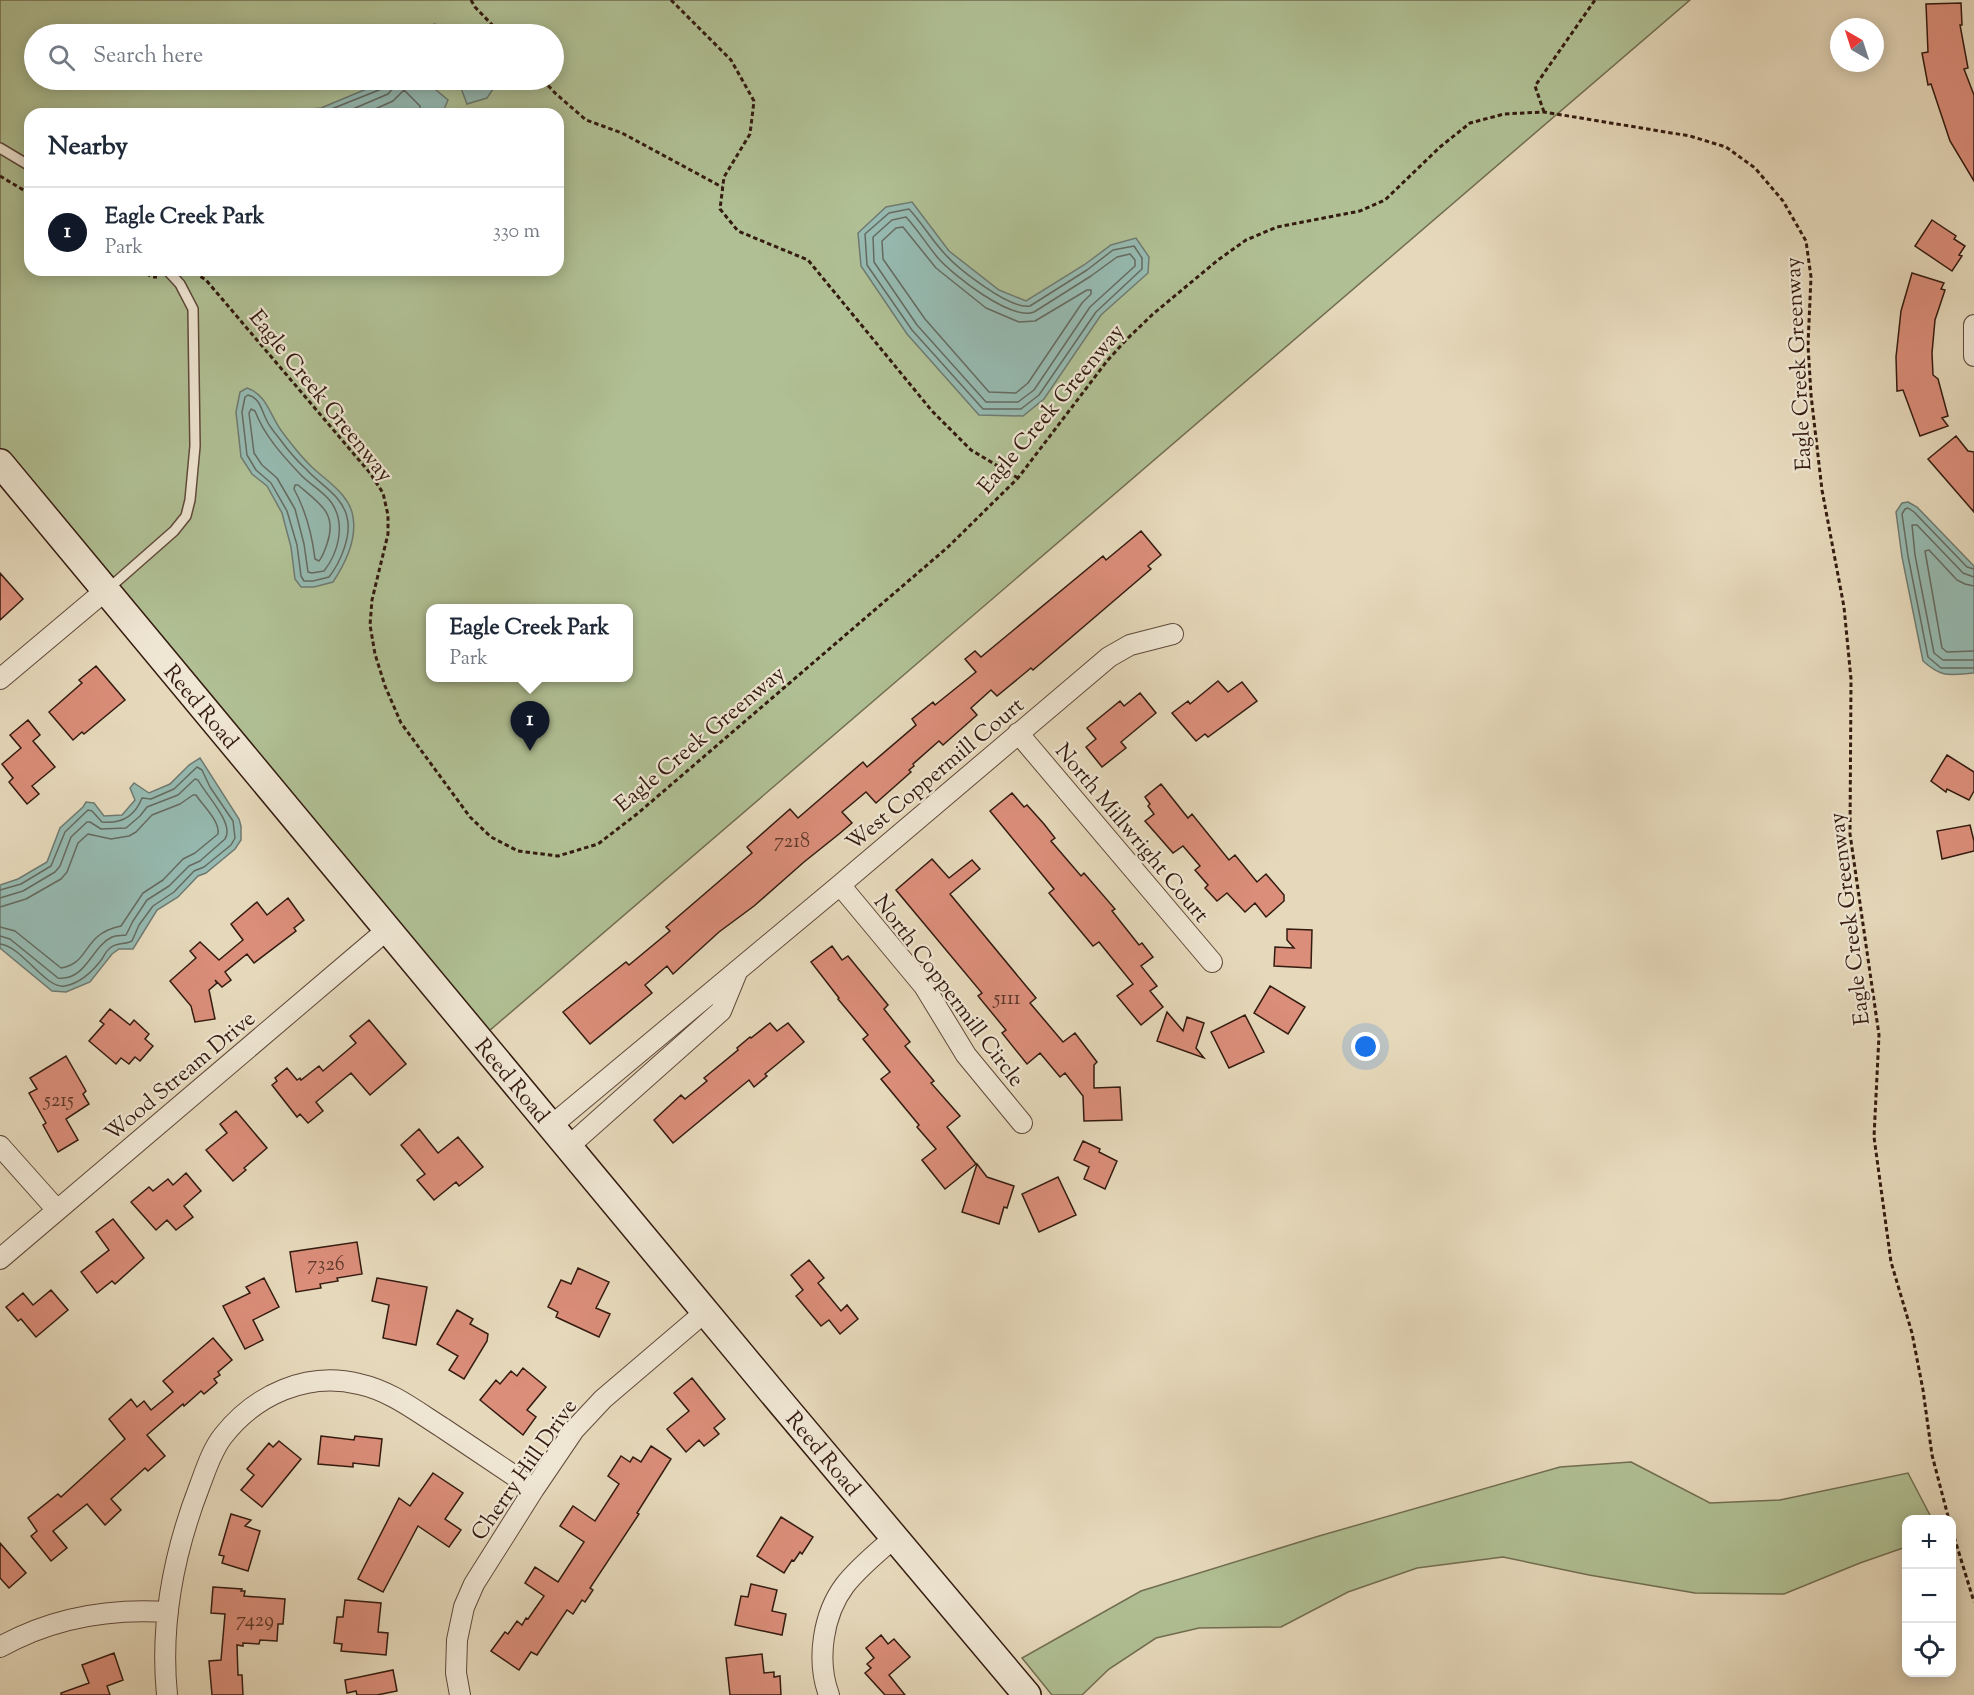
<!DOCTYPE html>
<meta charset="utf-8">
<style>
body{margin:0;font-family:"Sorts Mill Goudy",serif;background:#f6f6f7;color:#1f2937}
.controls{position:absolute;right:18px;bottom:18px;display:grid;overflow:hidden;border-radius:12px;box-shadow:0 3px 15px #0003}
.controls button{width:54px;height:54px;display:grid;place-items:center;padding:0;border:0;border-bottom:2px solid #e0e1e3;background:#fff;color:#1f2937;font:30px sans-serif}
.compass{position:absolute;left:1830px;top:18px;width:54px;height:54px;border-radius:50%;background:#fff;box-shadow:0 3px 15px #0003;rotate:321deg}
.you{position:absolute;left:1366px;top:1047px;width:21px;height:21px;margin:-15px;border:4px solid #fff;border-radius:50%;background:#1a73e8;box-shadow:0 0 0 9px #1a73e833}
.badge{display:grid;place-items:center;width:39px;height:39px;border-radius:50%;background:#111827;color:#fff;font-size:20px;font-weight:700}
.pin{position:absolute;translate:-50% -50px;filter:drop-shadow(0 2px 3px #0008)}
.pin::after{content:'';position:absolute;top:32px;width:21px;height:18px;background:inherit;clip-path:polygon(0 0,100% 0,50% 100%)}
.popup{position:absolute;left:426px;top:604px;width:207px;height:78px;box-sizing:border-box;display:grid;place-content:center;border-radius:12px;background:#fff;filter:drop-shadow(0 2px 4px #0005);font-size:20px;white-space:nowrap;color:#747a83}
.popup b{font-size:22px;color:#1f2937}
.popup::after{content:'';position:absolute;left:50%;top:100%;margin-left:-12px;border:12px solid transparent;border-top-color:#fff}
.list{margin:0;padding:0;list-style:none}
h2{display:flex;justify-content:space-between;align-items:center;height:78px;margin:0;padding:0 24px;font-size:26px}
h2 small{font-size:20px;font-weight:400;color:#747a83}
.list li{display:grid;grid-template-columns:39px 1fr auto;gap:18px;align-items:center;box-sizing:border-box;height:90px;padding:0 24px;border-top:2px solid #e0e1e3}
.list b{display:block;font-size:22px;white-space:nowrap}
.list p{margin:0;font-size:20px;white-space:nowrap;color:#747a83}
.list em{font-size:20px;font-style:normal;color:#747a83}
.icon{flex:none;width:33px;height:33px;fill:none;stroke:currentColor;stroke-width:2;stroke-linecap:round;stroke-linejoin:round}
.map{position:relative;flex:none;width:1974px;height:1695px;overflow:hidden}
.search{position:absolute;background:#fff;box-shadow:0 3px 15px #0003;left:24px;top:24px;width:540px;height:66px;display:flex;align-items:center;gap:15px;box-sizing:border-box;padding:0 21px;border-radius:33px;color:#747a83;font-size:22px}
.panel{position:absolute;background:#fff;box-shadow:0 3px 15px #0003;left:24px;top:108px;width:540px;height:168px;border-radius:18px}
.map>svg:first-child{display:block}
.green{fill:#b0c094;stroke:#726e52;stroke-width:1.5;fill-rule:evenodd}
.water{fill:#96bab1;stroke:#6f7a71;stroke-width:1.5}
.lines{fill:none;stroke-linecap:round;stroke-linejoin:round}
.shore{stroke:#656a60;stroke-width:1.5}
.building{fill:#db8e7a;stroke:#341b10;stroke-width:1.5}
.service-casing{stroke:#604a3b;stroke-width:12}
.minor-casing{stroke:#604a3b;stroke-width:22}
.secondary-casing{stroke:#341b10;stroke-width:30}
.path{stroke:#341b10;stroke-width:3;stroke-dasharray:4.5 3;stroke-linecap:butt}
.service{stroke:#efe6d3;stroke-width:9}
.minor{stroke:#efe6d3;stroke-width:20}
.secondary{stroke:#efe6d3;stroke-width:27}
.labels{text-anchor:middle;stroke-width:4.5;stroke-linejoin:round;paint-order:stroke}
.number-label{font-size:20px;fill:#5e382a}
.street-label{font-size:22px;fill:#341b10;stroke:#efe6d3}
</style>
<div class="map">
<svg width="1974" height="1695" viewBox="0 0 1974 1695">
<rect width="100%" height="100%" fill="#e6d9bb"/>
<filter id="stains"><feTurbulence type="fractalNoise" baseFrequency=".00333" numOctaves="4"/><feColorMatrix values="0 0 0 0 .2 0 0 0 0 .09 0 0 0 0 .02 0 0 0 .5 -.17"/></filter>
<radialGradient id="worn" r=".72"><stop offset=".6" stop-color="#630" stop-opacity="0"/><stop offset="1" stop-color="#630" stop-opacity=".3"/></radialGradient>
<path class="green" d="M0,0H1690L482,1037L0,457ZM34,34H554V80H34ZM30,114H558V270H30ZM431,608H629V678H431Z
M1631,1462L1710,1503L1780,1500L1908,1473L1932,1519L1906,1520V1547L1860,1563L1784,1594L1695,1593L1589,1575L1503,1557L1417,1568L1348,1592L1281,1627L1199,1628L1156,1638L1109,1669L1082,1695H1052L1022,1658L1141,1591L1319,1536L1560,1467Z"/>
<path class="water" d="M434,24L462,31L467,34H418Z
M388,80H424L448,100L442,114H253L321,108Z
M458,80H499L487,98L467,104Z
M912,202L949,251L999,290L1026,301L1084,265L1111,245L1136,238L1149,257L1148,273L1101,315L1044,399L1023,416L979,415L907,334L861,266L858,233L886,207Z
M247,388C268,395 270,417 283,433C292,445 302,458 313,468C328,482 350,495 353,517C357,540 345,564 333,582L314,587H301L295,579L291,547L282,513L267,486L252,474L241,457L236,412L240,392Z
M1908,502L1917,507L1974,566V673C1949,675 1942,678 1923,661L1902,557L1896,512L1902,503Z
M200,758L239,819L241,826V840L235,849L206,873L198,876L178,897L157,910L133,949H119L112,954L90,982L66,992L52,991L0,948V885L18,879L47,862L60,828L83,807L86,802L94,803L104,816L122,815L135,800L130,788L134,783L149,793L170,784L189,765Z"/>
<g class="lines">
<path class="shore" d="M319,114L384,88L387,84L388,80
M341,114L388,94L394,87L395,80
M364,114L393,101L404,90L420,106V114
M909,209C922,223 931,239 944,253C957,268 1010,310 1030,306L1087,270L1113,250L1134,246L1142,258V269L1096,312L1039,395L1021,409H983L912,330L867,265L865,234L889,213Z
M906,217C918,230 927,245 938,258C953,275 1011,321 1034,312L1091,276L1117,257L1130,254L1135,260V266L1090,307L1034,390L1018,402H986L917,325L874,262L873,237L892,220Z
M903,227L936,268L986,308L1019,322L1035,321L1087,290H1091V294L1082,303L1028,383L1016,393L989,392L925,319L883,259L882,241L896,228Z
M248,395C260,398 261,409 266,419C269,426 274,432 279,438C287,449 296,460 306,469C320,485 342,495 347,517C352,536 340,563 329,577L313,581H304L301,576L297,545L287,511L271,483L256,470L247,455L242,412L245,397Z
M251,409L255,411C264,435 282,455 300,474C309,484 323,491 331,502C346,523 339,552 324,571L312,573L308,572L304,544L295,509L277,478L262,465L254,453L249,413Z
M295,485H298C319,503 338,513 327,544C325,550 323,556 319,561L315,559C312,534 306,511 294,489Z
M1974,569L1967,567L1914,512L1908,508L1905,509L1902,514L1908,556L1928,657L1941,668H1974
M1974,577L1963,573L1917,525H1912L1915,555L1934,653L1943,660H1974
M1974,586L1965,584L1957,580L1929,550L1925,551L1942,648L1947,652L1974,651
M0,890L21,884L51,866L65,832L88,810L92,811L102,822C121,824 135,816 142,798L151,799L174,789L197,767L202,770L210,787L233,821L235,838L231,845L204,867L194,871L174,892L153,906L139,925L132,941C125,945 117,942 110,948C106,951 105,954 102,959C93,971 81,983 65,986C46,990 22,946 0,944
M0,898L23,891L55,872L60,866L71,837L87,822H90L101,829L126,828L140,816L147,807L178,795L195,779L198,780C206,795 235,824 225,839L200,861L189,866L169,886L147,900L133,921L126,935C122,936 117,935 112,937C91,947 86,981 58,978L10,939L0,936
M0,907L26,899L61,879L67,872L78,843L88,834L111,839L129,836L136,832L152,815L180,804L193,795H196C203,806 220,821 218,834L195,853L183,859L163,880L143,893L121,926C111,928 103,931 96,938C82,952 82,964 61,968L15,931L0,927"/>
</g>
<path class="building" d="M1961,3L1962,25H1960L1968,68L1964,69L1974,95V181L1950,141L1931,84L1928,85L1922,53L1928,52L1926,4Z
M1932,220L1956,236L1954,239L1965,246L1959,255L1962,256L1952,271L1915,246Z
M1912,273L1944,283L1941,289L1945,290L1935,320L1932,353L1933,375L1938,379L1948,416L1942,418L1948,426L1920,436L1903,390L1897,391L1896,357L1901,311Z
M1956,436L1968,451L1974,452V512L1928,459Z
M1141,531L1161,555L1148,566L1151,569L1033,670L1031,668L997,696L991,690L971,708L977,715L943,745L939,741L913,764L914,766L909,770L911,772L876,803L866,792L842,812L852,823L839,834L804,862L754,906L719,932L673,974L667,966L645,985L652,993L590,1044L563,1012L626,962L629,965L670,931L666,927L752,853L747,847L790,809L798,818L863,762L867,767L916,725L912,719L933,702L935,705L976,672L965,659L975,651L981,657L1103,556L1106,560Z
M0,573L23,599L0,620Z
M96,666L125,700L84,734L82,732L73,740L49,712L82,683L79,680Z
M1218,681L1228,692L1242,682L1257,701L1208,737L1205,734L1196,741L1172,713L1188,701L1190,704Z
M1140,693L1156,713L1121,742L1126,748L1102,767L1086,747L1096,739L1087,728L1120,701L1124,706Z
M28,720L40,735L33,741L55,767L32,786L39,794L27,804L9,782L13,778L2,764L21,748L10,735Z
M1947,755L1974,772V791L1969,800L1947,789L1946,792L1931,781Z
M1161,784L1188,818L1192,814L1229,860L1235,855L1257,882L1266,874L1284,895V901L1266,917L1255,903L1245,912L1227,893L1217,901L1205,888L1208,885L1195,870L1200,866L1183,846L1173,853L1145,821L1154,814L1148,806L1150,804L1145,797Z
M1012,793L1024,807L1027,805L1044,824L1055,838L1051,841L1081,876L1084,873L1115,909L1112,911L1139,945L1142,943L1153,957L1141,966L1157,986L1150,991L1163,1007L1141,1025L1117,996L1133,984L1099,942L1093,946L1049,893L1054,889L990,811Z
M1970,825L1974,841V851L1942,859L1937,831Z
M932,859L949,878L972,860L980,869L950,894L1036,998L1030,1003L1063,1042L1075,1033L1097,1062L1094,1065V1088L1120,1087L1122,1120L1084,1121L1083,1096L1065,1073L1060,1077L1040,1053L1027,1064L1002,1033L1006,1030L978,996L982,993L896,890Z
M288,898L304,920L294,928L296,931L254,963L247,954L225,972L231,980L222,987L215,980L217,983L209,990L215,1019L195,1022L191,1006L170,981L196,958L190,951L200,942L219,960L243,940L231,924L257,902L267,915Z
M1287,929L1312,930L1311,968L1274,966L1275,947L1294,948L1287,940Z
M832,946L842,960L848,956L888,1005L884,1009L910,1042L905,1046L934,1081L931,1083L960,1116L947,1127L976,1164L945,1189L922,1160L936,1149L917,1127L919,1125L881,1079L890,1072L863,1039L868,1035L838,999L839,998L811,962Z
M1270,986L1305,1007L1288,1034L1254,1013Z
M110,1009L130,1025L134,1020L149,1034L145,1039L153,1046L140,1061L135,1057L129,1064L121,1058L116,1064L89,1041L104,1024L100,1021Z
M1167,1012L1183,1031L1187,1017L1204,1023L1196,1048L1204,1058L1157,1041Z
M1245,1015L1264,1052L1229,1068L1211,1032Z
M369,1020L406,1064L370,1095L351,1073L316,1102L323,1111L308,1123L300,1114L297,1117L272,1085L277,1081L275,1078L287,1068L297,1080L300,1078L301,1080L319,1066L323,1071L356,1043L350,1036Z
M770,1023L777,1031L788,1023L804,1042L765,1074L767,1076L754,1087L749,1080L673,1143L654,1120L681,1095L685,1099L707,1081L704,1078L738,1050L737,1048L750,1037L751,1038Z
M66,1056L86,1091L83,1094L89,1104L66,1119L78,1140L58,1152L43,1125L46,1123L29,1093L37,1089L30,1078Z
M236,1111L267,1148L244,1168L246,1170L233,1181L206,1150L227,1133L220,1124Z
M419,1129L438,1153L458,1137L483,1167L459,1186L456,1182L434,1200L417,1180L425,1174L401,1145Z
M1083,1141L1100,1149L1099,1152L1117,1161L1105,1189L1084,1179L1089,1167L1074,1160Z
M977,1164L987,1177L1014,1186L1007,1208L1004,1207L999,1224L962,1212Z
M186,1173L201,1191L184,1206L193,1217L176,1230L167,1220L156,1230L131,1202L149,1187L153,1191L168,1179L173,1185Z
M1058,1177L1076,1215L1039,1232L1022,1194Z
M113,1219L144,1258L115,1284L112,1281L97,1293L81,1272L109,1250L96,1232Z
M357,1242L362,1274L337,1278L338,1281L320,1284L321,1288L296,1292L290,1252Z
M809,1260L824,1278L818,1283L841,1311L847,1305L858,1319L840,1334L829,1320L821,1326L796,1296L803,1290L791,1275Z
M578,1268L609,1282L596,1308L610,1314L599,1337L556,1317L558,1312L548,1307L561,1280L571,1284Z
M264,1278L279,1307L253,1320L263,1340L245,1349L223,1306L250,1293L246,1287Z
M377,1278L427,1287L416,1345L383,1338L389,1305L372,1301Z
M51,1290L68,1310L36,1337L21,1319L18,1321L6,1307L23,1293L33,1305Z
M457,1310L473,1319L470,1324L488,1334L487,1341L464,1379L449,1370L458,1356L437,1344Z
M213,1338L232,1360L218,1372L220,1375L214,1379L217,1383L204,1394L201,1391L184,1406L183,1404L147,1435L165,1456L148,1471L145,1468L111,1499L121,1510L105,1525L87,1504L53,1531L67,1548L51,1561L31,1536L37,1531L28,1518L58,1494L61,1497L125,1439L109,1419L131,1399L137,1407L144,1401L151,1410L173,1392L163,1381Z
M523,1368L546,1387L527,1410L536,1417L523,1435L480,1400L496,1380L500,1384L511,1371L517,1376Z
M692,1378L725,1419L714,1428L719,1434L704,1446L699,1440L686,1452L667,1429L689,1411L674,1393Z
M321,1436L354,1440L355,1436L382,1439L379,1466L353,1463V1467L318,1464Z
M279,1441L301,1459L262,1507L241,1490L254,1475L247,1469L269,1443L273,1447Z
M651,1446L671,1459L637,1513L639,1514L590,1588L593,1590L585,1602L582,1600L573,1614L567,1610L537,1655L531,1652L519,1670L491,1651L505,1632L508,1634L517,1621L522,1625L526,1618L528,1619L544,1596L525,1583L535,1567L558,1582L584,1542L560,1526L573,1506L595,1521L619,1484L608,1476L621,1456L630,1462L633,1457L641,1462Z
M433,1473L463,1493L445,1519L461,1530L449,1547L418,1526L383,1592L358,1579L399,1498L410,1506Z
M231,1514L251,1520L245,1526L260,1531L248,1571L222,1563L224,1556L219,1555Z
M781,1517L813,1537L802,1554L800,1552L794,1561L792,1560L784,1573L757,1556Z
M0,1543L26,1573L9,1588L0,1578Z
M751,1584L777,1590L772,1611L786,1614L782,1635L735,1625L741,1596L748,1597Z
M213,1587L242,1589L241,1591H245L244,1596L285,1599L283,1624H278L277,1641L260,1640L259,1644L243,1643V1646L237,1645L238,1675H242L243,1695H212L209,1661L221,1660L225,1614L211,1613Z
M345,1600L381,1603L378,1632L388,1633L386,1655L341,1651L342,1644L334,1643L337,1617H343Z
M881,1635L888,1644L894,1639L910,1657L889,1675L905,1695H885L865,1673L871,1668L867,1664L874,1658L866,1648Z
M114,1653L123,1680L107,1686L110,1695H61V1693L89,1683L82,1665Z
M762,1654L764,1673L774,1672V1677L780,1676L781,1695H730L726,1658Z
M393,1670L397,1691L377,1695H357L356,1691L347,1693L345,1680Z"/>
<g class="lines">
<g class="service-casing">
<path id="service" d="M0,148L30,166
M108,589L174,531L186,516L190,500L195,446L193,309L180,284L167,270"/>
</g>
<g class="minor-casing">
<path id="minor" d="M1974,325V356
M0,679L106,590
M1018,733L1212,962
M840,885L924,986L966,1055L1022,1123
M551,1126L840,885L1109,657L1130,645L1173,634
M0,1146L57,1210
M568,1147L721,1011L737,972
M0,1259L388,929
M0,1647C52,1618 109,1608 168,1612
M167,1695C160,1624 174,1552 200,1485C206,1469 212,1450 223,1436C255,1395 307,1371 359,1384C391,1391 416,1411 443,1428C473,1448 504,1469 534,1489
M460,1695L456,1673L457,1640L464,1607L474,1584L534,1489L574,1430L603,1399L705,1312
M829,1695C816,1660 823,1614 845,1585C859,1567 878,1552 895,1537"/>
</g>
<g class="secondary-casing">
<path id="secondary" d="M0,463L772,1392L1027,1695"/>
</g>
<path class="path" d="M471,0L475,7L501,34
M671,0L731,60L754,101L750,134L724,177L720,209L738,231L808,260L932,411L971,450L1018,478
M543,80L555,93L586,120L622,133L722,187
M1544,112L1535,86L1595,0
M0,176L30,194
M140,270L152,277H157
M187,271L194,272L206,280L370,473L383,493L388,515V534L372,600L370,625L375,654L385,686L401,723L470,817L491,837L518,851L558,856L598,844L637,814L948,547L1018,478L1107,361L1127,339L1153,314L1218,260L1246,240L1277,227L1360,211L1385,200L1440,147L1470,123L1504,114L1544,112L1690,136L1726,147L1755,168L1783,201L1806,241L1811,277L1808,345L1811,395L1822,490L1844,607L1851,679L1850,834L1879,1035L1874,1137L1891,1262L1912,1333L1923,1390L1932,1455L1949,1520
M1952,1530L1974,1602"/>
<use href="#service" class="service"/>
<use href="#minor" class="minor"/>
<use href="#secondary" class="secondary"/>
</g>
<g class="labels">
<g class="number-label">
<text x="792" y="847">7218</text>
<text x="1007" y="1004">5111</text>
<text x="59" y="1106">5215</text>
<text x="326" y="1270">7326</text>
<text x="255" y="1626">7429</text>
</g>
<g class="street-label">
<text transform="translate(1797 364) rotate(-93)" y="8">Eagle Creek Greenway</text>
<text transform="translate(322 395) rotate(51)" y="8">Eagle Creek Greenway</text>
<text transform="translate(1050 408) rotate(-50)" y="8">Eagle Creek Greenway</text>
<text transform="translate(202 706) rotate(50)" y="8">Reed Road</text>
<text transform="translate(699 738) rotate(-40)" y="8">Eagle Creek Greenway</text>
<text transform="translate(934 773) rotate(-40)" y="8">West Coppermill Court</text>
<text transform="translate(1133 832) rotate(50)" y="8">North Millwright Court</text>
<text transform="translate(1848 919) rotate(-97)" y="8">Eagle Creek Greenway</text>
<text transform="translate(950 990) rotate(53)" y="8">North Coppermill Circle</text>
<text transform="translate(179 1075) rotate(-40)" y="8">Wood Stream Drive</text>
<text transform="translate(513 1080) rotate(50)" y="8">Reed Road</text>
<text transform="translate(824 1453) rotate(50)" y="8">Reed Road</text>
<text transform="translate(523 1469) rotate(-55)" y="8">Cherry Hill Drive</text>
</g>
</g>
<rect width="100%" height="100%" filter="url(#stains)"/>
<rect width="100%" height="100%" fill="url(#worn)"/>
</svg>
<div class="controls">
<button>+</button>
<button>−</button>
<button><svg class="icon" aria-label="locate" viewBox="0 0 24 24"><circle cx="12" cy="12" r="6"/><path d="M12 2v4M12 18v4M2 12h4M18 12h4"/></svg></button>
</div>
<svg class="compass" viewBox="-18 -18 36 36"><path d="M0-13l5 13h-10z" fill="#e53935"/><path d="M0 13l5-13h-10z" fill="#747a83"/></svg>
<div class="you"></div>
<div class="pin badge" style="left:530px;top:751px">1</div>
<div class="popup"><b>Eagle Creek Park</b>Park</div>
<div class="search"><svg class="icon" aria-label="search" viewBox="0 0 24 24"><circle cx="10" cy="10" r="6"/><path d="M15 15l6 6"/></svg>Search here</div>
<section class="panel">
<h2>Nearby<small></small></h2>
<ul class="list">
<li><span class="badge">1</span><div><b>Eagle Creek Park</b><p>Park</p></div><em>330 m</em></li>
</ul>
</section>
</div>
